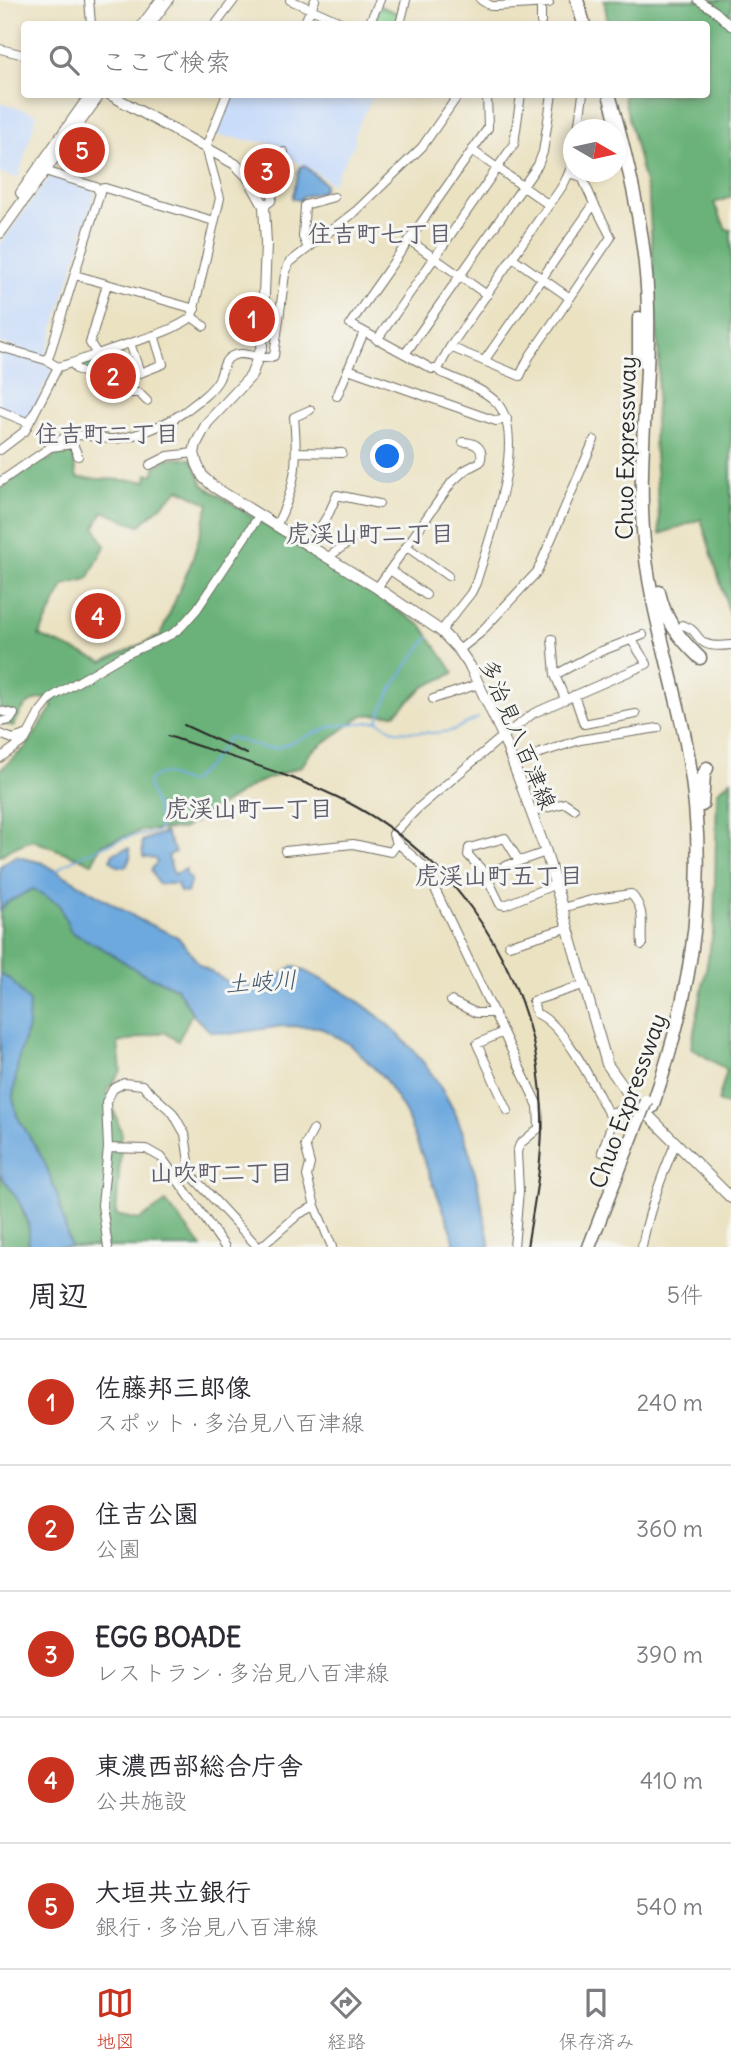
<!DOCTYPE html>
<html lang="ja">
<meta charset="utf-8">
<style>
body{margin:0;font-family:Delius,"Klee One",sans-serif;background:#f7f7f7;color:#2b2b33}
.compass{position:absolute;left:563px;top:119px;width:63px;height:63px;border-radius:50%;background:#fff;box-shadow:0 4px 10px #0003;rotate:99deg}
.you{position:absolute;left:388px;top:457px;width:24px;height:24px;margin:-18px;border:5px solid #fff;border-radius:50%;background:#1a73e8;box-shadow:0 0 0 10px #1a73e833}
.badge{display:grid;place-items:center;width:46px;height:46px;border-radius:50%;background:#c8321e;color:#fff;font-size:23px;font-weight:700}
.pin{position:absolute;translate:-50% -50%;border:4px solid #fff;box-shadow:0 2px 7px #0006}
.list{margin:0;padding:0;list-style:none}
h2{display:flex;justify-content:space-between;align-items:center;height:91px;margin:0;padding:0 28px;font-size:30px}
h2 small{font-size:23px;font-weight:400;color:#7c7c81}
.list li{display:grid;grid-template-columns:46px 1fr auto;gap:21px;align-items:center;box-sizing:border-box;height:126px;padding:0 28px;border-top:2px solid #e1e1e2}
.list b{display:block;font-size:26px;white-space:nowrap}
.list p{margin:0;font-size:23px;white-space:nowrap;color:#7c7c81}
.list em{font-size:23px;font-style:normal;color:#7c7c81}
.icon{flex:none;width:38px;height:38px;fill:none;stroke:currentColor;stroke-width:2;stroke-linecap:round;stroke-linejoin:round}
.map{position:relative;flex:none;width:731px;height:1247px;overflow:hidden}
.search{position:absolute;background:#fff;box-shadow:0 4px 10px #0003;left:21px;right:21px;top:21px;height:77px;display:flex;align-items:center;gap:18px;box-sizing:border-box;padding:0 24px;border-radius:7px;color:#7c7c81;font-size:26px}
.sheet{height:721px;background:#fff}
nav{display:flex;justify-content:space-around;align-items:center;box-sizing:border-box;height:98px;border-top:2px solid #e1e1e2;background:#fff;font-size:19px;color:#7c7c81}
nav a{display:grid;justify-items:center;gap:4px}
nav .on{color:#c8321e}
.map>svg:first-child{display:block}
.built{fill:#c9dcf9}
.green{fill:#83cf8e;stroke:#577d5c;stroke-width:2}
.forest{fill:#6ab279;stroke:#4a6e52;stroke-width:2;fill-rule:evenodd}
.water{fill:#6da9de;stroke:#4c6a84;stroke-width:2}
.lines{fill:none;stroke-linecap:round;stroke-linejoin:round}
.stream{stroke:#6da9de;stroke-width:2}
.minor-casing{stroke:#6e6b60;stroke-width:10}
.major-casing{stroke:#6e6b60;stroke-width:12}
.highway-casing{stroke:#6e6b60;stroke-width:15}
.minor{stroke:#fff;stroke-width:8}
.major{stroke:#fff;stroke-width:10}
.highway{stroke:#fff;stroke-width:12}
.rail{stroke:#2b2b2b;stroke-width:2}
.highway-bridge-casing{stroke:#6e6b60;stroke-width:15;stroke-linecap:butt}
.highway-bridge{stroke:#fff;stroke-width:12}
.labels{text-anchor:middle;stroke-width:6;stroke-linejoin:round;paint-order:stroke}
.street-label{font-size:23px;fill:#2b2b2b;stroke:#f6f6f2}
.neighbourhood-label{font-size:24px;font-weight:bold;fill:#615d6c;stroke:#f6f6f2}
.water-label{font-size:24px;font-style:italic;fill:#42576a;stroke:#f6f6f2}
</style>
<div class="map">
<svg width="731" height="1247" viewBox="0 0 731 1247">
<rect width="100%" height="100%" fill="#f6f6f2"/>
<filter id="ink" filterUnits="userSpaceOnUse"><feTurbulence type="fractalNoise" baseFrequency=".0143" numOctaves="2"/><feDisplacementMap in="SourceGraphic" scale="14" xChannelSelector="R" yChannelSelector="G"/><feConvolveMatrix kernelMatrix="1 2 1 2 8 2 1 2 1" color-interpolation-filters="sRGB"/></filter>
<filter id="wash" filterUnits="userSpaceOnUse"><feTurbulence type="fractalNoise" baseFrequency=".00686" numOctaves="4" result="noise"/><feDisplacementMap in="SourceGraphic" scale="28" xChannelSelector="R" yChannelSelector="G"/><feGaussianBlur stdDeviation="1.57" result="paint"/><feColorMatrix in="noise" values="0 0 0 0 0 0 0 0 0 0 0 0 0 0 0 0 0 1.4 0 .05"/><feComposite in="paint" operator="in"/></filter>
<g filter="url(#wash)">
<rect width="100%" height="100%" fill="#ebe2c2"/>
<path class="built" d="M232,95H374L355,132V143L332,184L303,163L300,165L274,144L214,135Z
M0,103L37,114L18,178L0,173Z
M52,177L93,191L95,194L86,224L81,232L83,236L46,354L42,356L0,343V244L48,179Z
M0,351L54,367L28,420L0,409Z"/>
<path class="green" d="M380,6L399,14L398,24H372Z
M120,350L132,390L129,391L77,367L78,363Z"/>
<path class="forest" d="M604,0H731V197L714,203L726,229L731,230V618L701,519L660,534L654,438L659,360L649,200L623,95L706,94V24H608Z
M72,450L77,478L146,481L147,474H154L155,467L169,458L192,459L203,485L422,626L454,673L424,687L395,714L363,715L311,752L302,766L257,783L183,829L144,830L102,844L92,863L32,840L10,849L0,856V770L26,747L53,706L44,698C25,701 21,710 14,726L0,723V489L43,458L47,461L59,453L67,454ZM179,489L209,504L192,561L160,636L103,662L39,636L64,585L88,579L105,546L95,527L103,511L139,526Z
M731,780V1107L718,1101L727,1070L691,1048L714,927L717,792Z
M33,888L59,904L71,932L102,948L140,972L177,988L192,1013L178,1041L164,1032L118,1043L121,1071L107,1091L122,1134L116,1215L139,1220L166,1202L202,1247H70C63,1219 57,1190 45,1164C35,1141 13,1121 13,1096C13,1072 21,1048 28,1027L0,974V911L6,903Z
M0,1173L19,1201L31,1234L27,1247H0Z"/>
<path class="water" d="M304,165L325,184L323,191L301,197L302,201L292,198L300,167Z
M165,832L175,852L168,856L172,870L175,874L186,869V875L191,879L187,893L180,892L177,884H158L151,870L157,862L155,859L143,857L142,841Z
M129,848C132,856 130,862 124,867L118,866L110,860L113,853Z
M15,856L43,863L142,921L178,937L200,965L233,985L255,987L278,977L293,966C364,996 421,1044 455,1113C474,1155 482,1203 490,1247H455L452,1232L405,1112L384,1078L351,1045L319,1027L283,1026L229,1034L210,1031L195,1017L177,988L140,972L102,948L71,932L59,904L33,889L6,903L0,911V866Z
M0,974L11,980L29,1002L28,1027L19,1056L13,1097L17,1116L44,1161L57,1195L70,1247H27C36,1221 15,1195 0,1174Z"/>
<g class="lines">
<path class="stream" d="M378,720C389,688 408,664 429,637
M57,871C66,860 117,840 133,836C142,834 151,836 159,830C162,812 150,799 148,782C164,763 171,782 190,782L209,765L229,737L264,748H277L333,726L378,721L395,731L434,733L451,731L478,718"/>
</g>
</g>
<g filter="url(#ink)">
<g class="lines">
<g class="minor-casing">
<path id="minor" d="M89,0L91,24
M290,0L345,24
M481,0L491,6H498L549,3L546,0
M698,0L715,11L731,26
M541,5V22
M142,24L160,0
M151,24L169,0
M216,24L234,0
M304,24L315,0
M369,24L380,0
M400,24L406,0
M0,49L24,55
M578,130L583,94
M472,150L549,205
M99,189L105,188L214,221
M264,206L271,201L284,152
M409,240L487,295
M308,248L303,237L305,205L334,197
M75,275L195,309
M570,298L611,237L594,204
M192,317L204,326
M377,340L514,144L521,94
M130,343L140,373L163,364L154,335
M0,347L46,360L49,356L100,193L96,187L45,171
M450,347L520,376L529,357L570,298L513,258
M97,354L90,343L107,284
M405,354L538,165L543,152L552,94
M46,360L58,367C78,362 96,354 115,348C141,339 170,333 192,317L220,198L206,147L227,94
M484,361L594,204L582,177L570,173
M73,363L76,369L129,393H139L147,401
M348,369L496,421L507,419
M438,369L450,347L549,205C562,188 570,176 574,155
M337,396L364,332
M0,411L29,423
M51,447L73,444L78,456
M0,450L25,431L58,367
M297,452L342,453
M150,465L168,456L194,453
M0,482L65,437C82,432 97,439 113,439C137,437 165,425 184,412C196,403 212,392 219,379C223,371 223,360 232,356C245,349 261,363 274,356L285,274L289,263L356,211L422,147L459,94
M276,526C297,485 298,462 294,417L310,410
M309,546L329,513L337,495L379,504
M407,547L448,576
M327,558L360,534
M390,570L426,595
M377,588L452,482L465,470L480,462C485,449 476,442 463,442
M682,625C705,631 690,650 731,645
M441,631L471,593L476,583C488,541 529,438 497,403C483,388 459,381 440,372L438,369H432L350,324L488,128L487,94
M552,639L555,675L565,699
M459,650L479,634L537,572L594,440
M555,675L594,654L643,635
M574,695L584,724L636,714
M433,699L479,684
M0,711L14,714L10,720L0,722
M0,734L13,739L25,735
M0,758L25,740L40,712L52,697L122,656L172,634L181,627L197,609L259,516
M513,762L580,740L658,728
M531,812L565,803L574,809
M285,851L353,844L391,852L397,844
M519,861L505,838L469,848L468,855L485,873L500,904L505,905L556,884
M485,873L546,852
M562,908L595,899L631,894C647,912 640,924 642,945
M509,945L567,928
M583,985L533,1001L536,1013C567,1027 592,1083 608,1113L619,1111L632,1099
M451,1001L476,1013H495
M503,1032L477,1044L508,1111
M313,1130L305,1145L310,1164L307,1176L315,1206L332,1247
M108,1148L146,1149L162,1158L225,1247
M602,1152L612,1123L619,1111
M108,1247L102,1205L108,1148L106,1102L113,1089L124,1083L142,1085L173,1113L185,1134L190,1169L195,1179L258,1247
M261,1247L299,1214L315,1206
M514,1247L519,1191L517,1152L520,1144L539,1128L538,1106L425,868C416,857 394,844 393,834L416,810L503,736L534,713L647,664L631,639
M642,1247C648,1211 662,1175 676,1142"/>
</g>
<g class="major-casing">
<path id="major" d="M109,94L235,164L248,177L264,206L266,244L262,346L251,376L207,423L196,444L194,453L197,464L203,477L214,487L377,588L441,631L459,650L470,666L503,736L546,852L607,1064L632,1099L731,1198
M21,193L91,94
M0,233L100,94"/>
</g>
<g class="highway-casing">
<path id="highway" d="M577,0L584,24
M609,94C629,165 646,235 648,308C650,382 638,456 643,530C648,603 672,672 686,743C711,873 695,984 652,1107
M639,360V318
M659,592C665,620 679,638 700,658
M702,805L704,774L707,768
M589,1247L638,1121"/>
</g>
<use href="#minor" class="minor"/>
<use href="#major" class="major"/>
<use href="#highway" class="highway"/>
<path class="rail" d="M184,725L247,754
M168,736C224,755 284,772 337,797C459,855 540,981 542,1115C543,1159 534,1204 527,1247"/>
<g class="highway-bridge-casing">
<path id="highway-bridge" d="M638,1121L646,1101"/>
</g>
<use href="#highway-bridge" class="highway-bridge"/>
</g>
</g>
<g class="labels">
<g class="street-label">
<text transform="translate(626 448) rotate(-89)" y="8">Chuo Expressway</text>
<text transform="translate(518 734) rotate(67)" y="8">多治見八百津線</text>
<text transform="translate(628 1101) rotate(-70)" y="8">Chuo Expressway</text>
</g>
<g class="neighbourhood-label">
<text x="380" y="242">住吉町七丁目</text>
<text x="107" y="442">住吉町二丁目</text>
<text x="370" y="542">虎渓山町二丁目</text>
<text x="249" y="817">虎渓山町一丁目</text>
<text x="499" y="884">虎渓山町五丁目</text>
<text x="221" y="1181">山吹町二丁目</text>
</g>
<g class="water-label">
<text transform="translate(261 982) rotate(-4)" y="8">土岐川</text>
</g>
</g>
</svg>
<svg class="compass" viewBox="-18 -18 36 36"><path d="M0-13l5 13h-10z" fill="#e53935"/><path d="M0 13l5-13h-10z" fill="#7c7c81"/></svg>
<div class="you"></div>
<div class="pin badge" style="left:252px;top:319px">1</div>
<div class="pin badge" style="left:113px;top:376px">2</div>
<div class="pin badge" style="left:267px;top:171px">3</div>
<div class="pin badge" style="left:98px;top:616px">4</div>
<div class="pin badge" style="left:82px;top:150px">5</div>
<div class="search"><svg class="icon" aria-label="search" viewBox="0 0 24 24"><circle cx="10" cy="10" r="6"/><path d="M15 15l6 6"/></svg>ここで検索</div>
</div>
<section class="sheet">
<h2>周辺<small>5件</small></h2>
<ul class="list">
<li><span class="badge">1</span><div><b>佐藤邦三郎像</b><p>スポット · 多治見八百津線</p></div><em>240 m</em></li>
<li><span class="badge">2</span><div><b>住吉公園</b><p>公園</p></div><em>360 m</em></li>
<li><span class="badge">3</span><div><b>EGG BOADE</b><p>レストラン · 多治見八百津線</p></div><em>390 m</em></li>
<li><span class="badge">4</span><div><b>東濃西部総合庁舎</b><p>公共施設</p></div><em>410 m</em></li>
<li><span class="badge">5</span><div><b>大垣共立銀行</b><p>銀行 · 多治見八百津線</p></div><em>540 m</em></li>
</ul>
</section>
<nav>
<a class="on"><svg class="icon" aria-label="map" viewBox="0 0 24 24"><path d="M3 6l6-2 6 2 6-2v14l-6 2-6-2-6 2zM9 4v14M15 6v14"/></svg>地図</a>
<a><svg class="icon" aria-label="directions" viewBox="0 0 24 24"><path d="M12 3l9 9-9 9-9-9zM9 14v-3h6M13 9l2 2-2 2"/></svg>経路</a>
<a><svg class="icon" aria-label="saved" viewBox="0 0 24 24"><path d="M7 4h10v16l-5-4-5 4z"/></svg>保存済み</a>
</nav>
